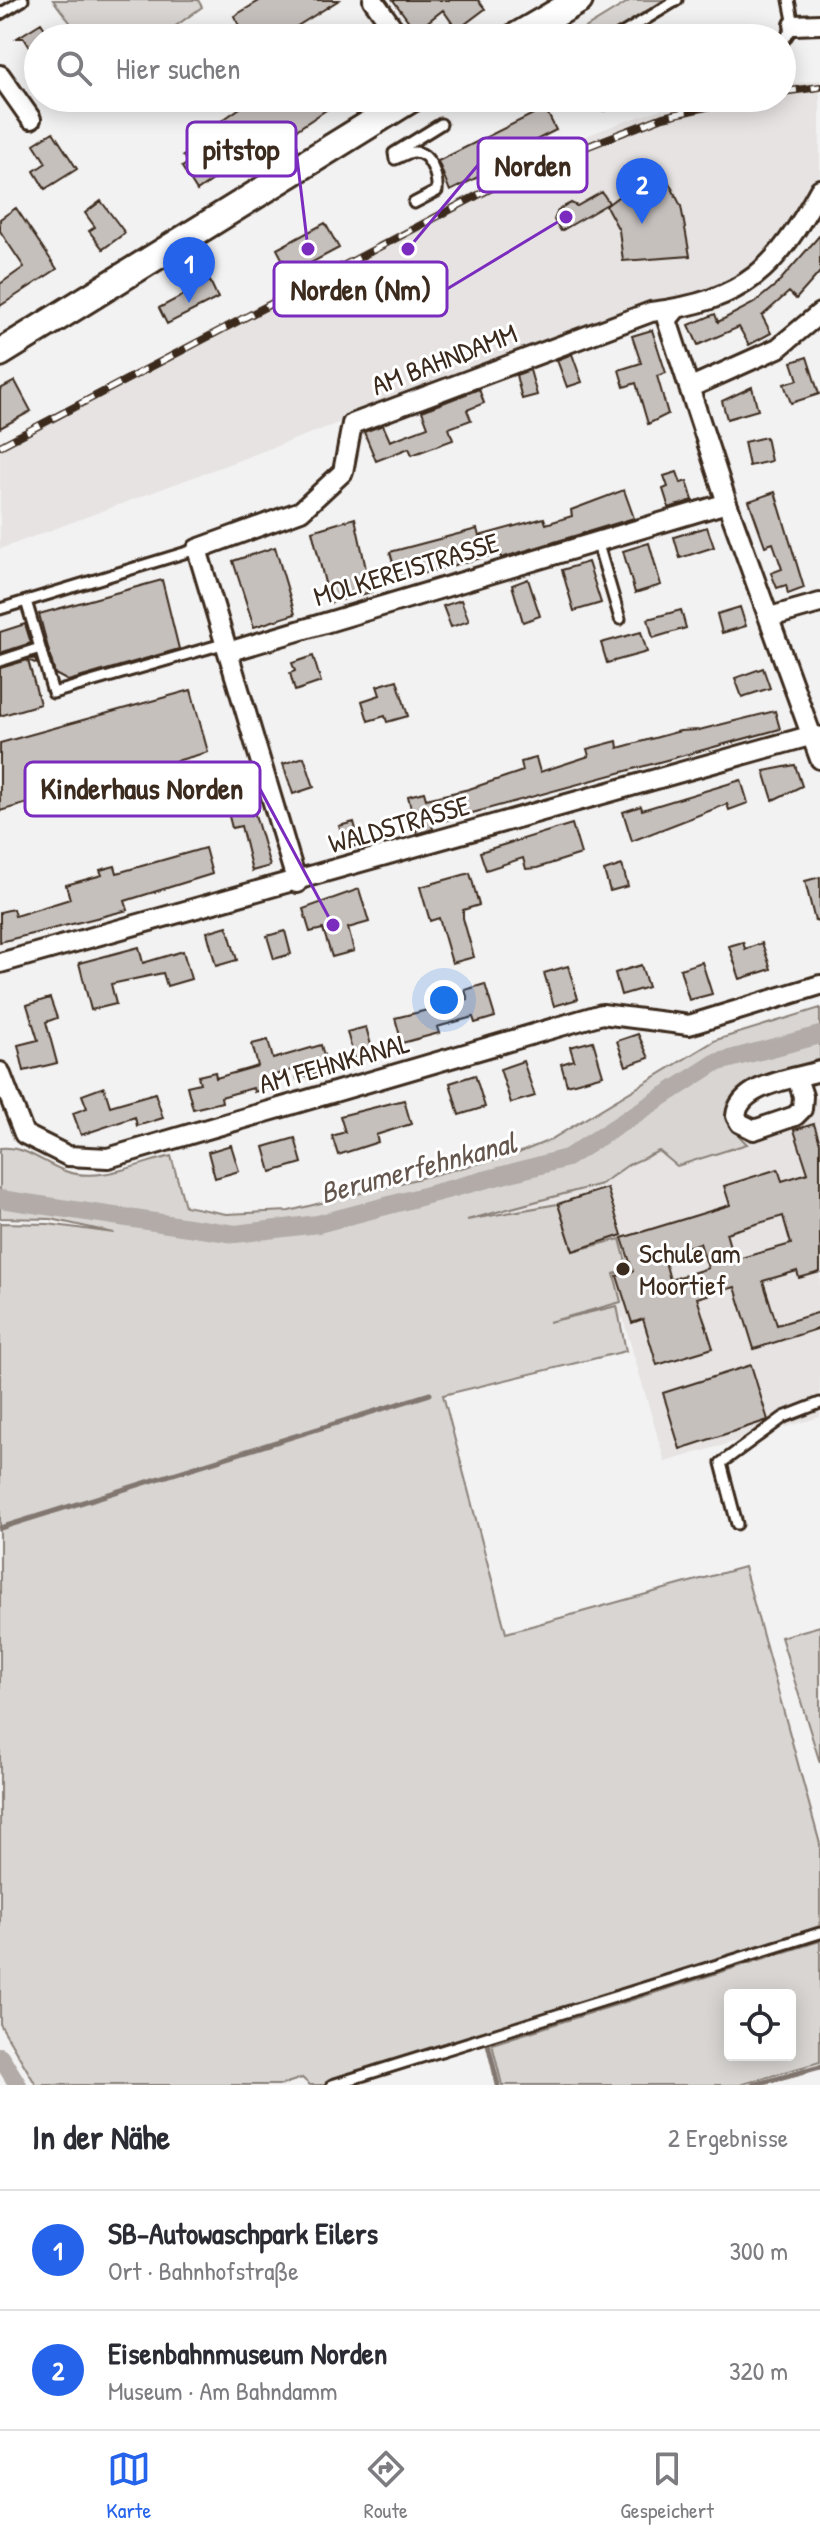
<!DOCTYPE html>
<html lang="de">
<meta charset="utf-8">
<style>
body{margin:0;font-family:"Patrick Hand",sans-serif;background:#f2f2f3;color:#2b2b33}
.controls{position:absolute;right:24px;bottom:24px;display:grid;overflow:hidden;border-radius:8px;box-shadow:0 4px 20px #0003}
.controls button{width:72px;height:72px;display:grid;place-items:center;padding:0;border:0;border-bottom:2px solid #e1e1e2;background:#fff;color:#2b2b33;font:40px sans-serif}
.you{position:absolute;left:444px;top:1000px;width:28px;height:28px;margin:-20px;border:6px solid #fff;border-radius:50%;background:#1a73e8;box-shadow:0 0 0 12px #1a73e833}
.badge{display:grid;place-items:center;width:52px;height:52px;border-radius:50%;background:#2563eb;color:#fff;font-size:26px;font-weight:700}
.pin{position:absolute;translate:-50% -66px;filter:drop-shadow(0 2px 4px #0008)}
.pin::after{content:'';position:absolute;top:42px;width:28px;height:24px;background:inherit;clip-path:polygon(0 0,100% 0,50% 100%)}
.list{margin:0;padding:0;list-style:none}
h2{display:flex;justify-content:space-between;align-items:center;height:104px;margin:0;padding:0 32px;font-size:34px}
h2 small{font-size:26px;font-weight:400;color:#7c7c81}
.list li{display:grid;grid-template-columns:52px 1fr auto;gap:24px;align-items:center;box-sizing:border-box;height:120px;padding:0 32px;border-top:2px solid #e1e1e2}
.list b{display:block;font-size:30px;white-space:nowrap}
.list p{margin:0;font-size:26px;white-space:nowrap;color:#7c7c81}
.list em{font-size:26px;font-style:normal;color:#7c7c81}
.icon{flex:none;width:44px;height:44px;fill:none;stroke:currentColor;stroke-width:2;stroke-linecap:round;stroke-linejoin:round}
.map{position:relative;flex:none;width:820px;height:2085px;overflow:hidden}
.search{position:absolute;background:#fff;box-shadow:0 4px 20px #0003;left:24px;right:24px;top:24px;height:88px;display:flex;align-items:center;gap:20px;box-sizing:border-box;padding:0 28px;border-radius:44px;color:#7c7c81;font-size:30px}
.sheet{height:344px;background:#fff}
nav{display:flex;justify-content:space-around;align-items:center;box-sizing:border-box;height:112px;border-top:2px solid #e1e1e2;background:#fff;font-size:22px;color:#7c7c81}
nav a{display:grid;justify-items:center;gap:4px}
nav .on{color:#2563eb}
.map>svg:first-child{display:block}
.built{fill:#e6e3e2}
.green{fill:#d8d5d2;stroke:#8a8078;stroke-width:2;fill-rule:evenodd}
.lines{fill:none;stroke-linecap:round;stroke-linejoin:round}
.stream{stroke:#827770;stroke-width:5}
.canal{stroke:#b2aba7;stroke-width:18}
.building{fill:#c6c0bd;stroke:#3b2a1e;stroke-width:2;fill-rule:evenodd}
.service-casing{stroke:#3b2a1e;stroke-width:15}
.minor-casing{stroke:#3b2a1e;stroke-width:24}
.secondary-casing{stroke:#3b2a1e;stroke-width:32}
.service{stroke:#fff;stroke-width:9}
.minor{stroke:#fff;stroke-width:18}
.secondary{stroke:#fff;stroke-width:26}
.rail-casing{stroke:#3b2a1e;stroke-width:8}
.rail{stroke:#fff;stroke-width:5;stroke-dasharray:15;stroke-linecap:butt}
.poi-dot{fill:#3b2a1e;stroke:#fff;stroke-width:3}
.labels{text-anchor:middle;stroke-width:6;stroke-linejoin:round;paint-order:stroke}
.street-label{font-size:28px;fill:#3b2a1e;stroke:#fff}
.poi-label{font-size:28px;fill:#3b2a1e;stroke:#fff;text-anchor:start}
.water-label{font-size:30px;font-style:italic;fill:#65574e;stroke:#fff}
.leader{fill:none;stroke:#7b2cbf;stroke-width:3}
.callout-dot{fill:#7b2cbf;stroke:#fff;stroke-width:3}
.callout{fill:#fff;stroke:#7b2cbf;stroke-width:3}
.callout-label{font-size:30px;text-anchor:middle;font-weight:bold;fill:#3b2a1e}
</style>
<div class="map">
<svg width="820" height="2085" viewBox="0 0 820 2085">
<rect width="100%" height="100%" fill="#f3f2f2"/>
<filter id="ink" filterUnits="userSpaceOnUse"><feTurbulence type="fractalNoise" baseFrequency=".0125" numOctaves="2"/><feDisplacementMap in="SourceGraphic" scale="16" xChannelSelector="R" yChannelSelector="G"/><feConvolveMatrix kernelMatrix="1 2 1 2 8 2 1 2 1" color-interpolation-filters="sRGB"/></filter>
<g filter="url(#ink)">
<path class="built" d="M820,80V177L799,217L752,271L712,289L637,312L0,549V442L565,143L658,110L708,98H782V85Z
M820,1097V1417L665,1462L623,1318L450,1375L414,1220Z"/>
<path class="green" d="M53,0H198L202,7L159,38H82Z
M631,0H668L606,38H569Z
M820,1008V1060C783,1072 692,1094 747,1144L677,1166L659,1151L628,1165L601,1184L467,1220L558,1204L573,1251L620,1239L628,1269L614,1274L621,1302L549,1322L617,1306L626,1351L443,1395L506,1633L744,1567L820,1844V1933L332,2085H310L302,2078L281,2085H36L0,2024V1223L48,1224L114,1233L51,1219L0,1218V1148C25,1145 42,1163 65,1171C98,1183 138,1164 171,1156L185,1206L226,1214L289,1211L516,1154L550,1140L716,1040Z
M820,1626V1763L781,1637Z
M820,1941V2062L740,2085H502L492,2044ZM730,1995H790V2055H730Z"/>
<g class="lines">
<path class="stream" d="M0,1528L430,1394
M488,2044L498,2085
M753,2085L820,2067"/>
<path class="canal" d="M0,1199L235,1234L318,1224L567,1158L715,1063L820,1035
M0,2056L18,2085"/>
</g>
<path class="building" d="M261,0H339L278,38H246L234,16Z
M393,0H478L485,9L457,30L443,10L416,31Z
M41,23L51,38H38V60L24,38H17Z
M234,98H344L259,155L256,150L197,191L182,167L188,163L183,156L208,139L204,133L240,108Z
M545,108L556,130L487,165L490,171L450,191L438,161Z
M53,132L77,169L45,189L34,171L46,163L34,144Z
M660,165L681,206L690,256L623,261L619,230L606,206Z
M602,192L609,203L561,231L554,220L558,210L571,203L577,206Z
M101,201L125,233L103,249L89,231L95,227L85,213Z
M16,208L57,269L0,306V284L24,267L0,231V219Z
M325,223L339,248L290,274L277,249Z
M820,235V272L796,299L789,292L762,316L771,333L749,345L739,327L698,345L689,325L715,314L718,322L754,303L777,284Z
M210,281L218,298L167,324L159,308Z
M652,330L666,373L657,376L668,414L648,424L636,383L624,387L619,370L641,363L632,336Z
M572,354L582,382L567,387L557,360Z
M807,357L819,394L791,403L784,384L798,380L792,362Z
M530,370L537,395L522,399L516,375Z
M15,381L31,411L0,428V389Z
M752,387L758,410L727,419L722,401Z
M479,389L484,403L467,410L471,420L449,428L453,440L412,455L409,448L376,461L364,432L383,425L390,441L428,427L422,411Z
M766,437L771,461L749,466L744,442Z
M677,472L681,483L687,481L693,500L669,508L663,489L668,487L664,476Z
M624,490L634,518L501,558L500,553L398,580L390,552L477,529L479,536L544,518L546,524L572,516L571,510Z
M775,492L804,588L788,594L786,585L777,588L771,573L782,569L773,543L765,546L749,501Z
M355,518L371,592L330,603L312,531Z
M707,527L714,547L680,558L674,537Z
M649,543L661,585L635,593L623,551Z
M275,547L295,614L254,627L233,561Z
M588,562L601,603L574,611L562,570Z
M528,579L540,616L523,622L512,585Z
M162,580L179,649L68,681L55,674L39,614Z
M461,600L469,621L451,627L443,606Z
M740,607L746,626L722,633L717,614Z
M681,610L686,628L653,638L648,619Z
M25,624L31,643L0,653V632Z
M641,632L647,652L607,663L601,643Z
M313,656L321,682L295,691L290,673L295,671L292,663Z
M35,658L37,664L28,660L40,704L0,716V668Z
M763,668L770,688L742,697L735,678Z
M397,680L408,716L387,722L385,716L368,721L362,701L380,695L377,686Z
M191,690L208,752L0,811V743Z
M775,711L780,729L432,824L433,829L417,834L408,796L424,792L426,799L469,789L523,771L521,762L536,758L540,772L589,756L587,749L617,741L618,748L680,731L699,730Z
M304,757L314,787L293,794L283,764Z
M795,765L802,786L773,800L764,771Z
M741,780L748,803L729,810L727,804L632,841L623,812L641,806L642,810Z
M247,787L270,866L252,871L241,826L232,828L223,793Z
M354,822L360,844L346,849L339,826Z
M572,824L581,854L537,868L526,869L523,858L486,870L480,852Z
M205,848L212,874L125,901L128,910L0,942V912L13,909L15,916L70,899L66,885L102,875L100,870L115,866L117,873Z
M622,865L628,886L610,891L604,871Z
M470,873L479,905L463,910V918L474,957L452,963L439,918L430,921L420,887Z
M820,877V920L815,921L805,881Z
M359,889L369,922L348,928L354,951L332,957L323,929L310,932L303,909Z
M227,926L237,960L216,966L207,932Z
M285,931L291,954L274,959L267,936Z
M743,942L745,949L762,943L771,969L740,979L729,946Z
M139,947L143,963L183,951L191,979L167,986L163,973L111,984L116,1004L91,1010L79,963Z
M702,962L712,994L689,1000L680,969Z
M641,965L648,987L621,995L615,973Z
M568,966L578,999L554,1006L544,973Z
M485,984L495,1017L475,1023L473,1017L437,1027L439,1033L402,1043L395,1018L468,1000L465,990Z
M50,998L57,1018L46,1022L57,1063L24,1071L18,1045L38,1040L27,1005Z
M366,1027L374,1056L355,1061L347,1032Z
M638,1034L649,1058L626,1066L617,1041Z
M268,1040L273,1059L321,1045L328,1070L297,1079L295,1069L265,1078L267,1088L254,1092L253,1088L221,1097L222,1102L193,1109L187,1086L200,1083L198,1076L215,1072L216,1078L258,1066L252,1044Z
M593,1041L603,1075L567,1085L561,1064L574,1060L570,1047Z
M523,1061L535,1096L511,1103L500,1069Z
M475,1075L485,1107L459,1115L450,1083Z
M104,1087L110,1106L155,1093L163,1118L137,1126L135,1117L81,1135L73,1113L87,1108L82,1095Z
M404,1100L411,1124L376,1135L378,1142L338,1155L332,1136L345,1132L340,1116Z
M814,1124L820,1143V1272L799,1278L797,1271L763,1281L777,1325L820,1312V1328L754,1349L735,1287L697,1298L713,1348L657,1365L643,1319L632,1323L617,1276L633,1271L622,1238L730,1205L724,1186L778,1169L782,1181L808,1173L794,1130ZM783,1216L791,1244L734,1260L726,1233ZM700,1243L708,1268L670,1280L663,1254Z
M295,1138L302,1163L271,1172L264,1147Z
M231,1145L239,1171L215,1178L208,1152Z
M607,1188L622,1235L573,1251L558,1204Z
M751,1365L768,1420L680,1449L663,1393Z"/>
<g class="lines">
<g class="service-casing">
<path id="service" d="M0,14L23,0
M615,38L677,0
M782,43L794,25L789,0
M579,98L604,104L623,98
M395,159C400,157 409,152 414,152C431,152 438,178 437,191L414,203
M395,159L394,153L441,124
M597,541L620,619
M26,601L40,648
M0,609L197,549
M0,661L40,648L53,693L226,643
M737,1524L721,1463L784,1417L820,1403
M332,2085L820,1933"/>
</g>
<g class="minor-casing">
<path id="minor" d="M373,0L400,38
M794,25L820,24
M0,75L31,119
M677,308L667,320L727,503L820,759
M689,388L778,348L820,313
M770,617L820,603
M231,651L727,503
M297,883L197,549L301,511L343,472L352,424L651,312C746,300 776,269 820,189
M0,963L813,735L820,737
M0,1072L24,1134L68,1156L108,1158L602,1014L689,1025L820,985
M797,1078L803,1096L802,1109L795,1116L754,1130L740,1123L736,1116C739,1084 794,1079 820,1071"/>
</g>
<g class="secondary-casing">
<path id="secondary" d="M514,38L579,0
M0,353L412,98"/>
</g>
<use href="#service" class="service"/>
<use href="#minor" class="minor"/>
<use href="#secondary" class="secondary"/>
<g class="rail-casing">
<path id="rail" d="M782,92L820,87
M0,446L524,171L663,117L745,98"/>
</g>
<use href="#rail" class="rail"/>
</g>
</g>
<circle class="poi-dot" cx="623" cy="1269" r="8"/>
<g class="labels">
<g class="street-label">
<text transform="translate(444 359) rotate(-21)" y="10">AM BAHNDAMM</text>
<text transform="translate(406 569) rotate(-17)" y="10">MOLKEREISTRASSE</text>
<text transform="translate(399 824) rotate(-16)" y="10">WALDSTRASSE</text>
<text transform="translate(334 1063) rotate(-16)" y="10">AM FEHNKANAL</text>
</g>
<g class="poi-label">
<text x="639" y="1263">Schule am<tspan x="639" dy="32">Moortief</tspan></text>
</g>
<g class="water-label">
<text transform="translate(418 1168) rotate(-15)" y="10">Berumerfehnkanal</text>
</g>
</g>
<path class="leader" d="M308 249L296 149M408 249L478 165M566 217L447 289M333 925L260 789"/>
<g class="callout-dot">
<circle cx="308" cy="249" r="8"/>
<circle cx="408" cy="249" r="8"/>
<circle cx="566" cy="217" r="8"/>
<circle cx="333" cy="925" r="8"/>
</g>
<g class="callout">
<rect x="187" y="122" width="109" height="54" rx="8"/>
<rect x="478" y="138" width="109" height="54" rx="8"/>
<rect x="274" y="262" width="173" height="54" rx="8"/>
<rect x="25" y="762" width="235" height="54" rx="8"/>
</g>
<g class="callout-label">
<text x="241" y="160">pitstop</text>
<text x="533" y="176">Norden</text>
<text x="361" y="300">Norden (Nm)</text>
<text x="142" y="799">Kinderhaus Norden</text>
</g>
</svg>
<div class="controls">
<button><svg class="icon" aria-label="locate" viewBox="0 0 24 24"><circle cx="12" cy="12" r="6"/><path d="M12 2v4M12 18v4M2 12h4M18 12h4"/></svg></button>
</div>
<div class="you"></div>
<div class="pin badge" style="left:189px;top:303px">1</div>
<div class="pin badge" style="left:642px;top:224px">2</div>
<div class="search"><svg class="icon" aria-label="search" viewBox="0 0 24 24"><circle cx="10" cy="10" r="6"/><path d="M15 15l6 6"/></svg>Hier suchen</div>
</div>
<section class="sheet">
<h2>In der Nähe<small>2 Ergebnisse</small></h2>
<ul class="list">
<li><span class="badge">1</span><div><b>SB-Autowaschpark Eilers</b><p>Ort · Bahnhofstraße</p></div><em>300 m</em></li>
<li><span class="badge">2</span><div><b>Eisenbahnmuseum Norden</b><p>Museum · Am Bahndamm</p></div><em>320 m</em></li>
</ul>
</section>
<nav>
<a class="on"><svg class="icon" aria-label="map" viewBox="0 0 24 24"><path d="M3 6l6-2 6 2 6-2v14l-6 2-6-2-6 2zM9 4v14M15 6v14"/></svg>Karte</a>
<a><svg class="icon" aria-label="directions" viewBox="0 0 24 24"><path d="M12 3l9 9-9 9-9-9zM9 14v-3h6M13 9l2 2-2 2"/></svg>Route</a>
<a><svg class="icon" aria-label="saved" viewBox="0 0 24 24"><path d="M7 4h10v16l-5-4-5 4z"/></svg>Gespeichert</a>
</nav>
